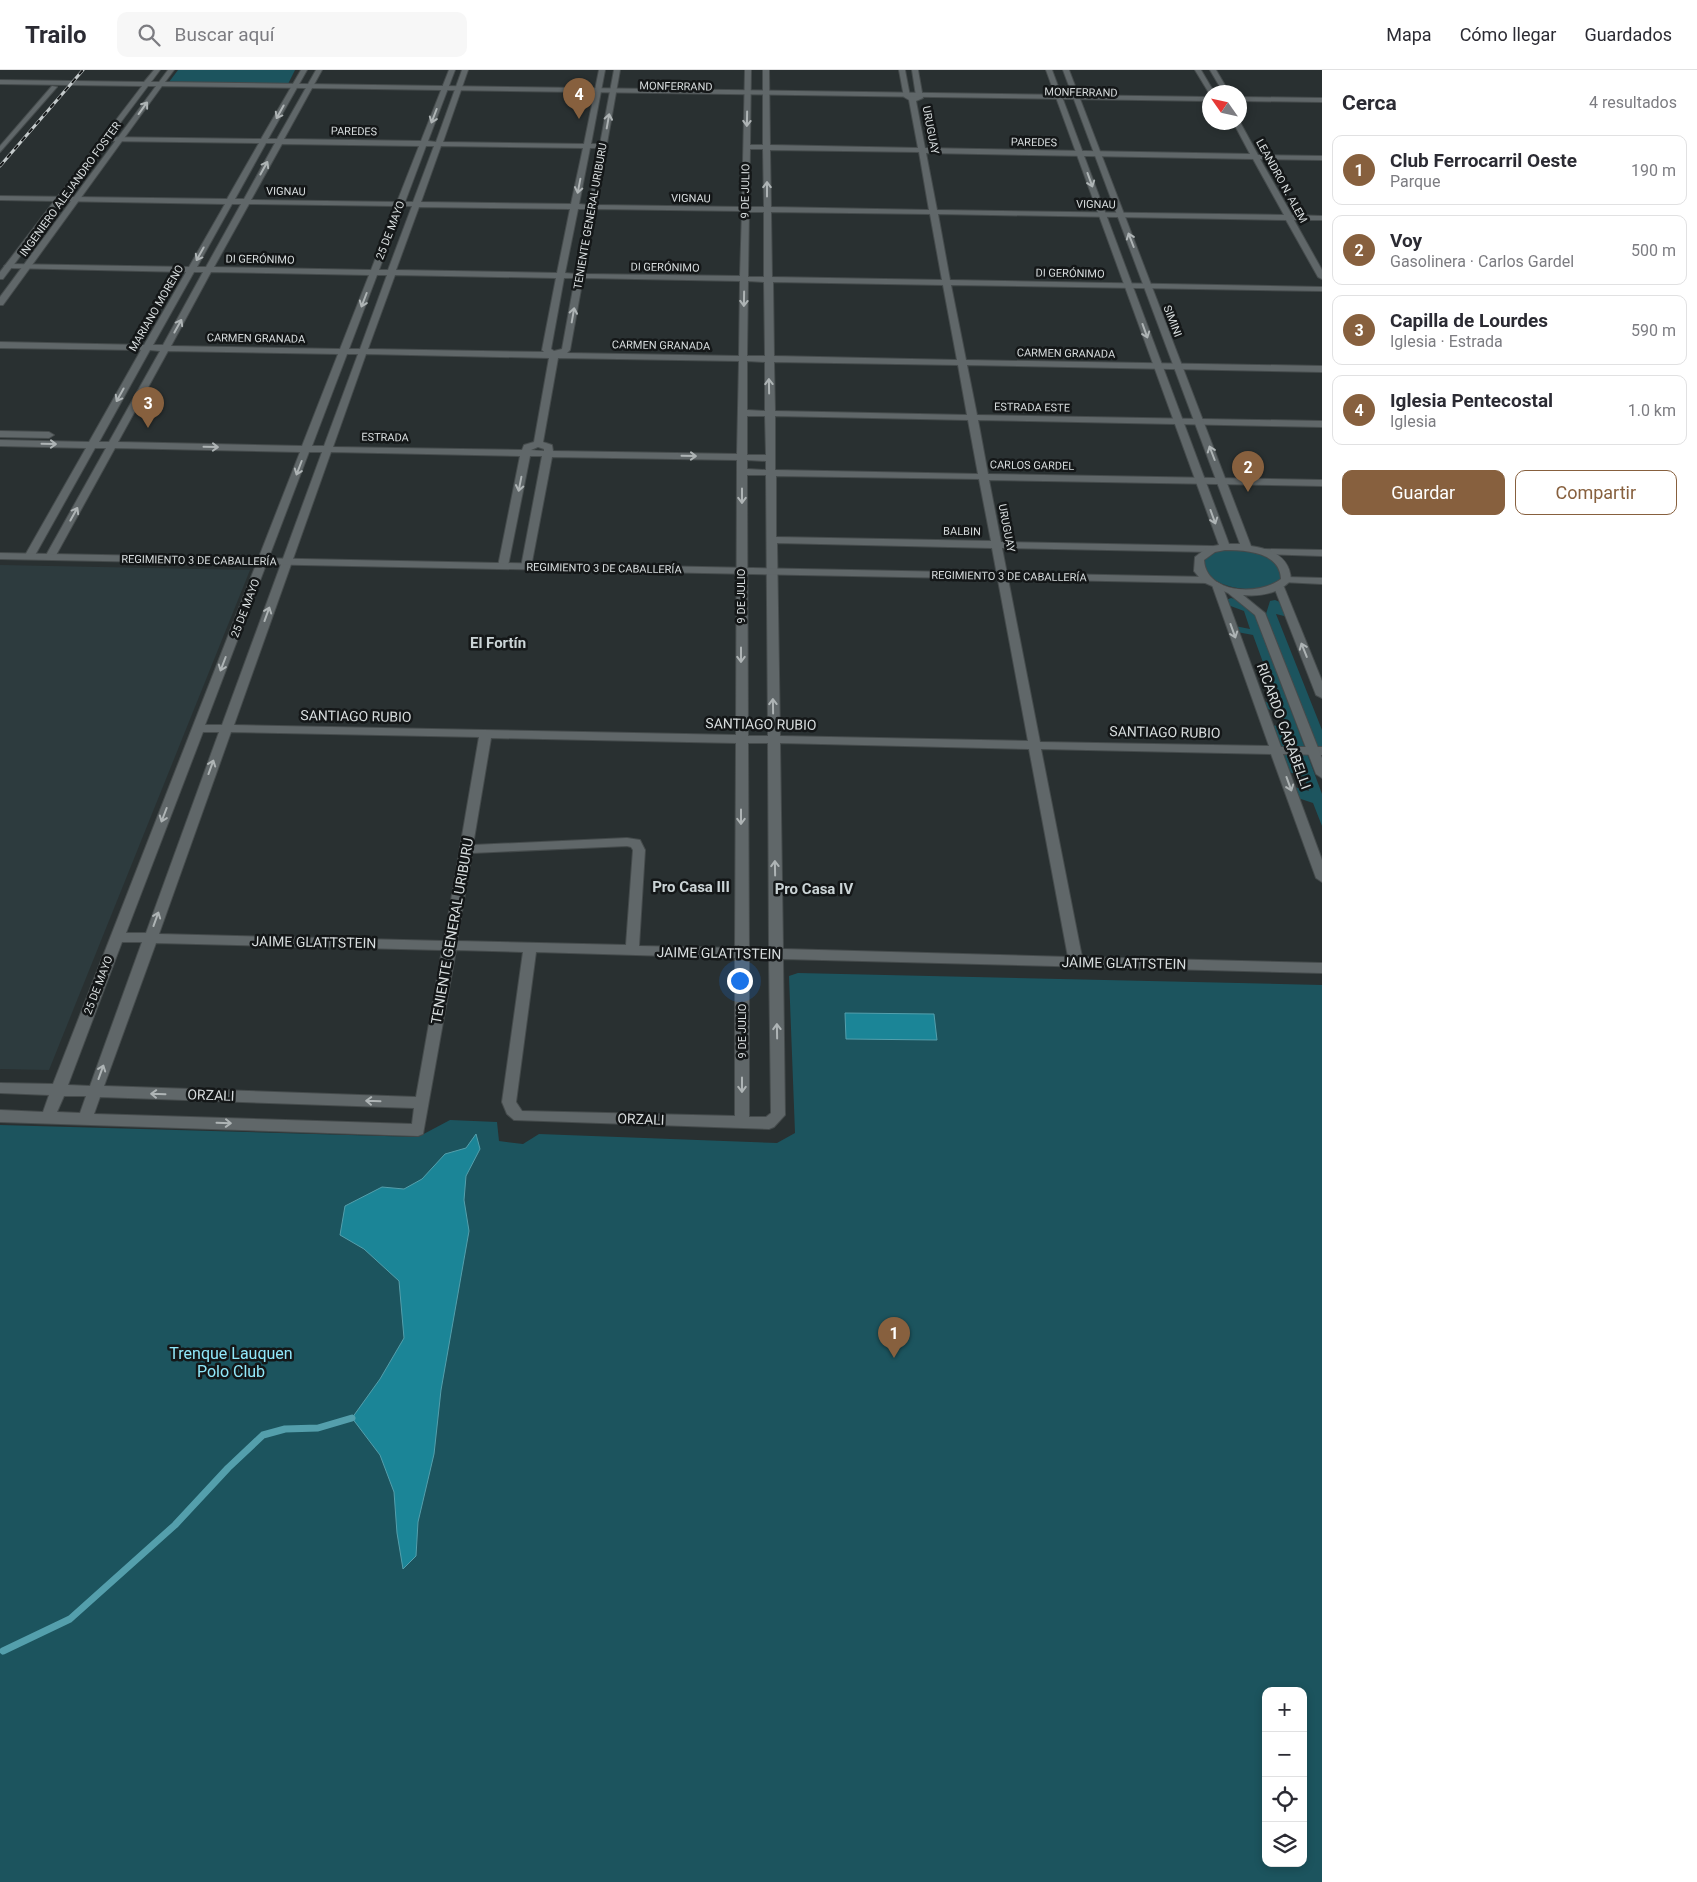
<!DOCTYPE html>
<html lang="es">
<meta charset="utf-8">
<style>
body{margin:0;font-family:Roboto,sans-serif;background:#f7f7f7;color:#2b2b33}
.controls{position:absolute;right:15px;bottom:15px;display:grid;overflow:hidden;border-radius:10px;box-shadow:0 2px 8px #0003}
.controls button{width:45px;height:45px;display:grid;place-items:center;padding:0;border:0;border-bottom:1px solid #e1e1e2;background:#fff;color:#2b2b33;font:25px sans-serif}
.compass{position:absolute;left:1202px;top:15px;width:45px;height:45px;border-radius:50%;background:#fff;box-shadow:0 2px 8px #0003;rotate:304deg}
.you{position:absolute;left:739px;top:910px;width:18px;height:18px;margin:-12px;border:4px solid #fff;border-radius:50%;background:#1a73e8;box-shadow:0 0 0 8px #1a73e833}
.badge{display:grid;place-items:center;width:32px;height:32px;border-radius:50%;background:#87603e;color:#fff;font-size:16px;font-weight:700}
.pin{position:absolute;translate:-50% -41px;filter:drop-shadow(0 1px 2px #0008)}
.pin::after{content:'';position:absolute;top:26px;width:18px;height:15px;background:inherit;clip-path:polygon(0 0,100% 0,50% 100%)}
.list{margin:0;padding:0;list-style:none}
h2{display:flex;justify-content:space-between;align-items:center;height:65px;margin:0;padding:0 20px;font-size:21px}
h2 small{font-size:16px;font-weight:400;color:#7c7c81}
.list li{display:grid;grid-template-columns:32px 1fr auto;gap:15px;align-items:center;box-sizing:border-box;height:70px;margin:0 10px 10px;padding:0 10px;border:1px solid #e1e1e2;border-radius:10px}
.list b{display:block;font-size:19px;white-space:nowrap}
.list p{margin:0;font-size:16px;white-space:nowrap;color:#7c7c81}
.list em{font-size:16px;font-style:normal;color:#7c7c81}
.actions{display:flex;gap:10px;padding:15px 20px}
.actions a{flex:1;padding:11px 0;border:1px solid #87603e;border-radius:10px;text-align:center;font-size:18px;color:#87603e}
.actions .main{background:#87603e;color:#fff}
.icon{flex:none;width:28px;height:28px;fill:none;stroke:currentColor;stroke-width:2;stroke-linecap:round;stroke-linejoin:round}
.map{position:relative;flex:none;width:1322px;height:1812px;overflow:hidden}
header{display:flex;align-items:center;gap:30px;box-sizing:border-box;height:70px;padding:0 25px;background:#fff;border-bottom:1px solid #e1e1e2}
header strong{font-size:24px}
nav{display:flex;gap:28px;margin-inline-start:auto;font-size:18px}
.search{width:350px;height:45px;background:#f7f7f7;display:flex;align-items:center;gap:12px;box-sizing:border-box;padding:0 18px;border-radius:10px;color:#7c7c81;font-size:19px}
main{display:flex}
aside{flex:1;background:#fff}
.map>svg:first-child{display:block}
.built{fill:#2d3b3e}
.green{fill:#1c545e;fill-rule:evenodd}
.water{fill:#1b8597;stroke:#549fac}
.lines{fill:none;stroke-linecap:round;stroke-linejoin:round}
.stream{stroke:#549fac;stroke-width:7}
.minor-casing{stroke:#454b4c;stroke-width:2}
.tertiary-casing{stroke:#454b4c;stroke-width:2}
.secondary-casing{stroke:#454b4c;stroke-width:2}
.minor{fill:#606769;fill-rule:evenodd}
.tertiary{fill:#606769;fill-rule:evenodd}
.secondary{fill:#606769;fill-rule:evenodd}
.rail-casing{stroke:#c4cacb;stroke-width:3}
.rail{stroke:#141718;stroke-width:2;stroke-dasharray:5.5;stroke-linecap:butt}
.oneway{stroke:#aeb4b5}
.labels{text-anchor:middle;stroke-width:5;stroke-linejoin:round;paint-order:stroke}
.far-street-label{font-size:11px;fill:#d8ddde;stroke:#141718}
.street-label{font-size:14px;fill:#d8ddde;stroke:#141718}
.neighbourhood-label{font-size:15px;font-weight:bold;fill:#cbd4d6;stroke:#141718}
.near-park-label{font-size:16px;fill:#91e8fa;stroke:#141718}
</style>
<header>
<strong>Trailo</strong>
<div class="search"><svg class="icon" aria-label="search" viewBox="0 0 24 24"><circle cx="10" cy="10" r="6"/><path d="M15 15l6 6"/></svg>Buscar aquí</div>
<nav><a>Mapa</a><a>Cómo llegar</a><a>Guardados</a></nav>
</header>
<main>
<div class="map">
<svg width="1322" height="1812" viewBox="0 0 1322 1812">
<rect width="100%" height="100%" fill="#293031"/>
<path class="built" d="M0,495L250,500L49,1000L0,999Z"/>
<path class="green" d="M178,0H295L288,14L169,12Z
M1227,480C1247,481 1265,482 1279,497L1281,508C1266,528 1201,520 1204,490L1216,482Z
M1231,528L1235,529L1255,543L1322,724V756L1313,733L1298,728L1294,717L1309,721L1304,707L1289,702L1272,655L1286,658L1281,643L1265,638L1263,631L1279,636L1253,565L1237,562L1235,556L1250,559L1244,541L1228,535L1226,530Z
M1275,530L1282,533L1288,547L1276,544L1322,660V690L1266,544L1270,531Z
M798,903L1322,915V1812H0V1055L418,1067L450,1050L497,1052L499,1071L523,1074L539,1064L777,1073L795,1063L789,906ZM1266,1621H1303V1793H1266Z"/>
<path class="water" d="M845,943L934,944L937,970L846,969Z
M476,1064L480,1079L466,1106L464,1130L469,1161L441,1320L434,1384L418,1452L416,1486L403,1499L397,1463L394,1422L380,1385L352,1348L380,1309L404,1268L399,1211L364,1179L340,1165L345,1136L382,1117L404,1119L422,1109L445,1084L466,1078Z"/>
<g class="lines">
<path class="stream" d="M3,1581L70,1549L175,1455L228,1398L263,1365L285,1359L318,1358L352,1348"/>
<g class="minor-casing">
<path id="minor" d="M301,0H307L268,69H277L316,0H322L284,69L421,71L449,0H455L428,71L436,72L462,0H468L443,72L584,74L599,0H605L591,74H600L614,0H620L596,135L742,137L745,0H751L750,75H763V0H769L770,75L918,78L909,30L904,27L899,0H905L910,26H916L912,0H918L923,28L916,31L925,78L1250,84L1233,52H1240L1258,85L1322,86V90L1260,89L1292,145L1322,146V150H1294L1322,200V209L1318,207L1286,150L938,144L950,210L1322,217V221L951,215L966,290L1322,296V302L967,295L977,345L1322,351V357L978,350L988,404L1322,410V416L989,410L1001,472L1212,476L1217,479L1212,482L1002,478L1040,672L1269,676L1212,515L1217,512L1222,515L1281,677H1322V685L1283,684L1322,790V812L1316,808L1271,684L1041,679L1082,887L1322,893V903L783,889L785,1045L774,1057L769,1059L514,1050L507,1044L502,1032L523,882L456,880L423,1064L418,1066L0,1052V1040L43,1042L49,1025L0,1023V1013L53,1014L300,382L115,378L55,487L54,489H46L45,487L106,378H95L34,487L33,489H25L24,487L86,378L0,376V370L89,372L141,280L0,278V272L144,275L186,202L8,198L4,196L8,194L189,197L225,134L0,130V126L227,129L259,73L105,71L101,69L105,67L261,69ZM266,73H275L244,129H235ZM282,74L419,76L397,132L251,130ZM426,76H434L413,132H405ZM441,76L583,78L571,134L421,132ZM590,78H599L589,135L579,134ZM750,79H763L764,137H749ZM770,80L919,82L929,140L771,137ZM926,83L1253,89L1284,145L937,140ZM232,134H241L206,197H197ZM249,134L396,136L371,200L214,197ZM403,136H412L388,200H379ZM419,137L570,139L557,203L396,200ZM578,139H588L576,204L565,203ZM595,139L742,141L740,206L584,204ZM749,142H764V207H748ZM771,142L930,144L942,210L772,207ZM194,202H203L163,275H153ZM211,202L369,205L340,279L171,276ZM377,205H387L360,279H349ZM395,205L556,208L542,280L544,282L368,279ZM564,208H575L562,279L554,281L551,279ZM583,208L740,211L739,286L567,283L570,280ZM748,211L764,212L765,286H747ZM773,212L943,215L957,290L774,286ZM150,280L160,281L109,372H99ZM168,281L338,284L302,376L118,372ZM347,284H358L324,376H312ZM366,284L549,288L534,372L524,375L522,380L333,377ZM558,288L739,291L737,384L553,381L552,375L543,372ZM747,291L765,292V341L747,340ZM774,292L958,295L967,345L775,341ZM747,346H765L766,385H747ZM775,346L968,350L978,404L775,400ZM538,377L544,379V381L531,380ZM309,382H322L222,655H205ZM331,382L520,386L498,496L503,499L508,496L530,386H542L521,497L526,500L531,497L552,387L737,390L736,665L234,655ZM747,390L766,391V400L747,399ZM747,405H766L768,666H748ZM776,406L979,409L991,471L776,467ZM777,473L992,478L1028,671L780,666ZM203,662H219L146,863H126ZM231,662L479,667L444,871L159,864ZM491,668L736,673L735,878L639,876L645,780L640,770L627,768L473,775ZM748,673H768L769,879H749ZM780,673L1029,679L1068,887L783,879ZM627,776L631,777L633,780L626,875L457,871L472,783ZM122,872H142L90,1016L68,1015ZM156,873L442,880L416,1027L104,1016ZM536,882L735,888V1046L522,1041L516,1032ZM749,888H769L771,1043L766,1047H749ZM64,1026H86L80,1043L57,1042ZM100,1027L414,1038L412,1054L94,1044Z
M1195,0H1201L1214,22L1209,23Z
M1210,0H1216L1229,22H1223Z
M52,16L57,17L0,82V76Z
M0,361L49,362L54,365L49,368L0,367Z
M1264,479L1322,480V486L1260,484V480Z
M1279,514L1284,517L1322,611V628L1316,625L1274,517Z"/>
</g>
<g class="tertiary-casing">
<path id="tertiary" d="M154,0H160L151,12H159L168,0H174L165,12L1210,27V31L162,16L3,235H0V227L156,16H148L3,209H0V202L142,16L0,14V10L144,12Z
M1240,27L1322,28V32L1240,31Z
M0,483L1208,507L1213,510L1208,513L0,489Z
M1286,507L1322,508V514L1282,512V508Z"/>
</g>
<g class="secondary-casing">
<path id="secondary" d="M1046,0H1052L1229,474H1240L1063,0H1069L1251,476C1272,479 1290,487 1291,510C1280,523 1260,527 1243,525L1265,543L1322,688V708L1316,704L1255,545L1228,523L1203,512L1194,501L1195,487L1208,477L1219,475ZM1225,480C1246,480 1280,482 1281,509C1259,526 1206,524 1204,490L1215,482Z"/>
</g>
<use href="#minor" class="minor"/>
<use href="#tertiary" class="tertiary"/>
<use href="#secondary" class="secondary"/>
<g class="rail-casing">
<path id="rail" d="M0,96L83,0"/>
</g>
<use href="#rail" class="rail"/>
</g>
<defs><path id="oneway-shaft" d="M-6 0H5M1.5-3L5.5 0L1.5 3" fill="none" stroke-width="1.6" stroke-linecap="round" stroke-linejoin="round" transform="scale(1.25)"/></defs>
<g class="oneway">
<use href="#oneway-shaft" transform="translate(143 38) rotate(-54)"/>
<use href="#oneway-shaft" transform="translate(280 42) rotate(119)"/>
<use href="#oneway-shaft" transform="translate(434 46) rotate(111)"/>
<use href="#oneway-shaft" transform="translate(747 49) rotate(91)"/>
<use href="#oneway-shaft" transform="translate(608 51) rotate(-80)"/>
<use href="#oneway-shaft" transform="translate(264 98) rotate(-61)"/>
<use href="#oneway-shaft" transform="translate(1090 110) rotate(70)"/>
<use href="#oneway-shaft" transform="translate(579 116) rotate(101)"/>
<use href="#oneway-shaft" transform="translate(767 119) rotate(-90)"/>
<use href="#oneway-shaft" transform="translate(1131 170) rotate(-111)"/>
<use href="#oneway-shaft" transform="translate(200 184) rotate(119)"/>
<use href="#oneway-shaft" transform="translate(744 229) rotate(91)"/>
<use href="#oneway-shaft" transform="translate(364 230) rotate(111)"/>
<use href="#oneway-shaft" transform="translate(573 245) rotate(-80)"/>
<use href="#oneway-shaft" transform="translate(178 256) rotate(-61)"/>
<use href="#oneway-shaft" transform="translate(1145 261) rotate(70)"/>
<use href="#oneway-shaft" transform="translate(769 316) rotate(-91)"/>
<use href="#oneway-shaft" transform="translate(120 325) rotate(119)"/>
<use href="#oneway-shaft" transform="translate(49 374) rotate(1)"/>
<use href="#oneway-shaft" transform="translate(211 377) rotate(1)"/>
<use href="#oneway-shaft" transform="translate(1212 383) rotate(-111)"/>
<use href="#oneway-shaft" transform="translate(689 386) rotate(1)"/>
<use href="#oneway-shaft" transform="translate(299 398) rotate(111)"/>
<use href="#oneway-shaft" transform="translate(520 414) rotate(101)"/>
<use href="#oneway-shaft" transform="translate(742 426) rotate(90)"/>
<use href="#oneway-shaft" transform="translate(74 444) rotate(-61)"/>
<use href="#oneway-shaft" transform="translate(1213 447) rotate(70)"/>
<use href="#oneway-shaft" transform="translate(267 544) rotate(-70)"/>
<use href="#oneway-shaft" transform="translate(1233 561) rotate(70)"/>
<use href="#oneway-shaft" transform="translate(1304 580) rotate(-112)"/>
<use href="#oneway-shaft" transform="translate(741 585) rotate(90)"/>
<use href="#oneway-shaft" transform="translate(223 594) rotate(111)"/>
<use href="#oneway-shaft" transform="translate(773 636) rotate(-91)"/>
<use href="#oneway-shaft" transform="translate(211 697) rotate(-70)"/>
<use href="#oneway-shaft" transform="translate(1289 714) rotate(70)"/>
<use href="#oneway-shaft" transform="translate(164 745) rotate(111)"/>
<use href="#oneway-shaft" transform="translate(741 747) rotate(90)"/>
<use href="#oneway-shaft" transform="translate(775 798) rotate(-91)"/>
<use href="#oneway-shaft" transform="translate(156 849) rotate(-70)"/>
<use href="#oneway-shaft" transform="translate(777 961) rotate(-91)"/>
<use href="#oneway-shaft" transform="translate(101 1002) rotate(-70)"/>
<use href="#oneway-shaft" transform="translate(742 1015) rotate(90)"/>
<use href="#oneway-shaft" transform="translate(158 1024) rotate(-178)"/>
<use href="#oneway-shaft" transform="translate(373 1031) rotate(-178)"/>
<use href="#oneway-shaft" transform="translate(224 1053) rotate(2)"/>
</g>
<g class="labels">
<g class="far-street-label">
<text transform="translate(676 16) rotate(1)" y="4">MONFERRAND</text>
<text transform="translate(1081 22) rotate(1)" y="4">MONFERRAND</text>
<text transform="translate(931 60) rotate(79)" y="4">URUGUAY</text>
<text transform="translate(354 61) rotate(1)" y="4">PAREDES</text>
<text transform="translate(1034 72) rotate(1)" y="4">PAREDES</text>
<text transform="translate(1282 111) rotate(61)" y="4">LEANDRO N. ALEM</text>
<text transform="translate(70 119) rotate(-54)" y="4">INGENIERO ALEJANDRO FOSTER</text>
<text transform="translate(286 121) rotate(1)" y="4">VIGNAU</text>
<text transform="translate(745 121) rotate(-89)" y="4">9 DE JULIO</text>
<text transform="translate(691 128) rotate(1)" y="4">VIGNAU</text>
<text transform="translate(1096 134) rotate(1)" y="4">VIGNAU</text>
<text transform="translate(590 146) rotate(-80)" y="4">TENIENTE GENERAL URIBURU</text>
<text transform="translate(390 160) rotate(-69)" y="4">25 DE MAYO</text>
<text transform="translate(260 189) rotate(1)" y="4">DI GERÓNIMO</text>
<text transform="translate(665 197) rotate(1)" y="4">DI GERÓNIMO</text>
<text transform="translate(1070 203) rotate(1)" y="4">DI GERÓNIMO</text>
<text transform="translate(156 238) rotate(-60)" y="4">MARIANO MORENO</text>
<text transform="translate(1173 251) rotate(69)" y="4">SIMINI</text>
<text transform="translate(256 268) rotate(1)" y="4">CARMEN GRANADA</text>
<text transform="translate(661 275) rotate(1)" y="4">CARMEN GRANADA</text>
<text transform="translate(1066 283) rotate(1)" y="4">CARMEN GRANADA</text>
<text transform="translate(1032 337) rotate(1)" y="4">ESTRADA ESTE</text>
<text transform="translate(385 367) rotate(1)" y="4">ESTRADA</text>
<text transform="translate(1032 395) rotate(1)" y="4">CARLOS GARDEL</text>
<text transform="translate(1007 458) rotate(79)" y="4">URUGUAY</text>
<text transform="translate(962 461) rotate(1)" y="4">BALBIN</text>
<text transform="translate(199 490) rotate(1)" y="4">REGIMIENTO 3 DE CABALLERÍA</text>
<text transform="translate(604 498) rotate(1)" y="4">REGIMIENTO 3 DE CABALLERÍA</text>
<text transform="translate(1009 506) rotate(1)" y="4">REGIMIENTO 3 DE CABALLERÍA</text>
<text transform="translate(741 526) rotate(-90)" y="4">9 DE JULIO</text>
<text transform="translate(245 538) rotate(-69)" y="4">25 DE MAYO</text>
<text transform="translate(98 915) rotate(-69)" y="4">25 DE MAYO</text>
<text transform="translate(742 961) rotate(-90)" y="4">9 DE JULIO</text>
</g>
<g class="street-label">
<text transform="translate(356 646) rotate(1)" y="5">SANTIAGO RUBIO</text>
<text transform="translate(761 654) rotate(1)" y="5">SANTIAGO RUBIO</text>
<text transform="translate(1284 656) rotate(70)" y="5">RICARDO CARABELLI</text>
<text transform="translate(1165 662) rotate(1)" y="5">SANTIAGO RUBIO</text>
<text transform="translate(452 861) rotate(-80)" y="5">TENIENTE GENERAL URIBURU</text>
<text transform="translate(314 872) rotate(1)" y="5">JAIME GLATTSTEIN</text>
<text transform="translate(719 883) rotate(1)" y="5">JAIME GLATTSTEIN</text>
<text transform="translate(1124 893) rotate(1)" y="5">JAIME GLATTSTEIN</text>
<text transform="translate(211 1025) rotate(2)" y="5">ORZALI</text>
<text transform="translate(641 1049) rotate(2)" y="5">ORZALI</text>
</g>
<g class="neighbourhood-label">
<text x="498" y="578">El Fortín</text>
<text x="691" y="822">Pro Casa III</text>
<text x="814" y="824">Pro Casa IV</text>
</g>
<g class="near-park-label">
<text x="231" y="1289">Trenque Lauquen<tspan x="231" dy="18">Polo Club</tspan></text>
</g>
</g>
</svg>
<div class="controls">
<button>+</button>
<button>−</button>
<button><svg class="icon" aria-label="locate" viewBox="0 0 24 24"><circle cx="12" cy="12" r="6"/><path d="M12 2v4M12 18v4M2 12h4M18 12h4"/></svg></button>
<button><svg class="icon" aria-label="layers" viewBox="0 0 24 24"><path d="M12 4l9 5-9 5-9-5zM3 14l9 5 9-5"/></svg></button>
</div>
<svg class="compass" viewBox="-18 -18 36 36"><path d="M0-13l5 13h-10z" fill="#e53935"/><path d="M0 13l5-13h-10z" fill="#7c7c81"/></svg>
<div class="you"></div>
<div class="pin badge" style="left:894px;top:1288px">1</div>
<div class="pin badge" style="left:1248px;top:422px">2</div>
<div class="pin badge" style="left:148px;top:358px">3</div>
<div class="pin badge" style="left:579px;top:49px">4</div>
</div>
<aside>
<h2>Cerca<small>4 resultados</small></h2>
<ul class="list">
<li><span class="badge">1</span><div><b>Club Ferrocarril Oeste</b><p>Parque</p></div><em>190 m</em></li>
<li><span class="badge">2</span><div><b>Voy</b><p>Gasolinera · Carlos Gardel</p></div><em>500 m</em></li>
<li><span class="badge">3</span><div><b>Capilla de Lourdes</b><p>Iglesia · Estrada</p></div><em>590 m</em></li>
<li><span class="badge">4</span><div><b>Iglesia Pentecostal</b><p>Iglesia</p></div><em>1.0 km</em></li>
</ul>
<div class="actions"><a class="main">Guardar</a><a>Compartir</a></div>
</aside>
</main>
